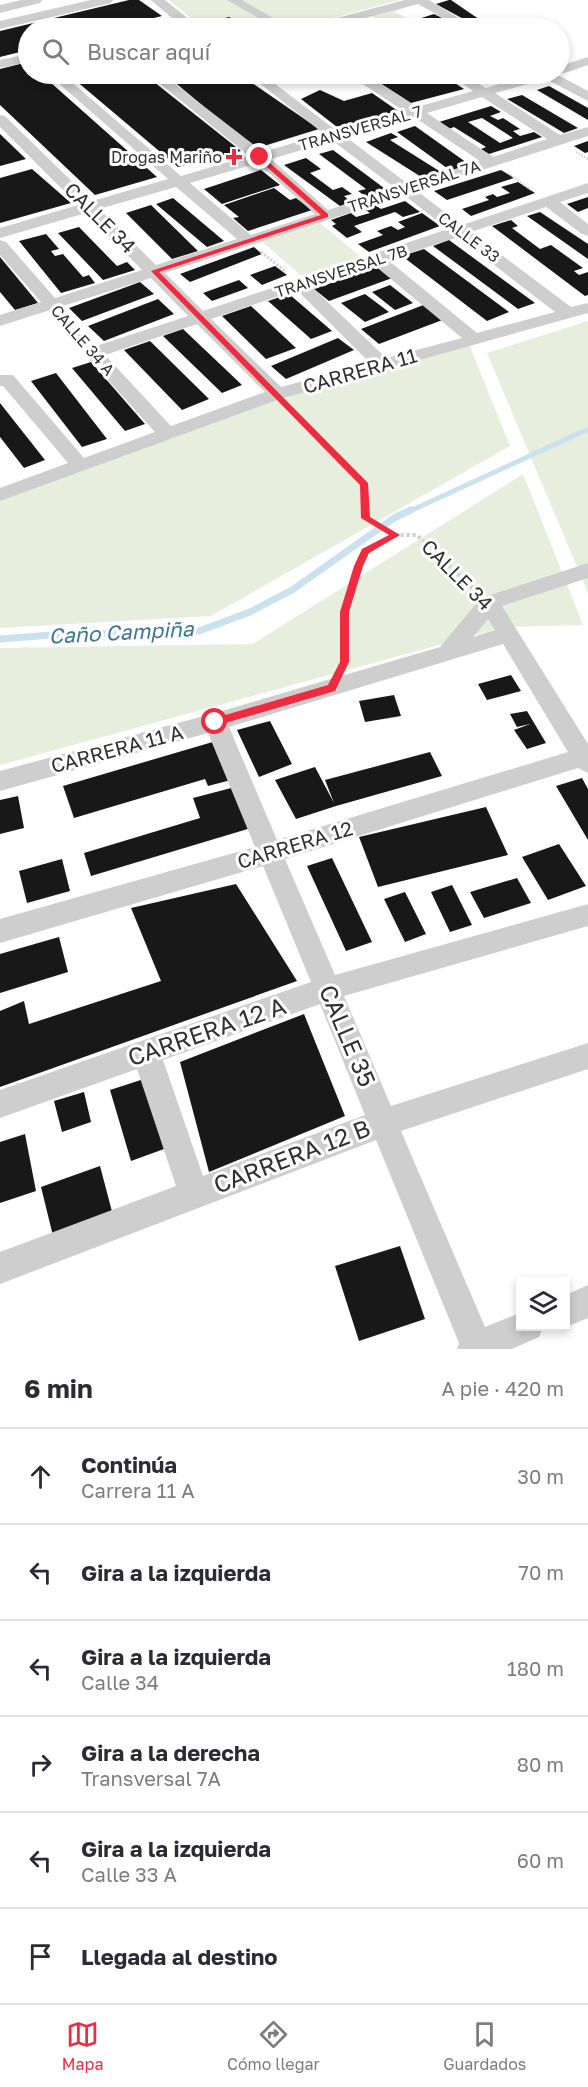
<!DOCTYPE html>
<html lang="es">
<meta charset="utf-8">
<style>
body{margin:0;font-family:"Golos Text",sans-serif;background:#f2f2f3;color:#2b2b33}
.controls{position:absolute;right:18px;bottom:18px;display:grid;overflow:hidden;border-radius:0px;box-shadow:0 3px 9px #0003}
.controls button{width:54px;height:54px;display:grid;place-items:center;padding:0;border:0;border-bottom:2px solid #e1e1e2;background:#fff;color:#2b2b33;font:30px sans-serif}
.stop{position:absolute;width:18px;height:18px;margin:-14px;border:4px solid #ef2b3f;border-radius:50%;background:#fff}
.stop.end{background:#ef2b3f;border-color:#fff;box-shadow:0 2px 6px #0008}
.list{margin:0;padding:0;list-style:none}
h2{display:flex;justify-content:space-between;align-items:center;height:78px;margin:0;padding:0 24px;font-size:26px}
h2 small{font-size:20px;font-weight:400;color:#7c7c81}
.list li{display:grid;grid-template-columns:39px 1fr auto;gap:18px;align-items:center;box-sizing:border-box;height:96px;padding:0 24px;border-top:2px solid #e1e1e2}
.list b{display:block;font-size:22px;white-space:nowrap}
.list p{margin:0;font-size:20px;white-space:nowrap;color:#7c7c81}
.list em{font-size:20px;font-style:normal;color:#7c7c81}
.icon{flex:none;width:33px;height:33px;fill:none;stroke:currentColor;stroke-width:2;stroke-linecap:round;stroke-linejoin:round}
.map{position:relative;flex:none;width:588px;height:1349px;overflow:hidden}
.search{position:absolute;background:#fff;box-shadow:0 3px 9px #0003;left:18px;right:18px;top:18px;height:66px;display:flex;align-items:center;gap:15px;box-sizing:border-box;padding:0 21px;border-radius:33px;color:#7c7c81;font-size:22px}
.sheet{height:654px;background:#fff}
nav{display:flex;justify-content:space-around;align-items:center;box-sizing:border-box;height:84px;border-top:2px solid #e1e1e2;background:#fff;font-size:16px;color:#7c7c81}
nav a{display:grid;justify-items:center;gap:3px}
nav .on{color:#ef2b3f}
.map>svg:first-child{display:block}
.green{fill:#e7eede}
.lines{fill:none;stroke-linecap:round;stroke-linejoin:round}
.stream-far1{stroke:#cae1ee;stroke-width:5}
.stream{stroke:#cae1ee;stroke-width:7}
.building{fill:#181818;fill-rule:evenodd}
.path-far2{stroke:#cecece;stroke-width:2;stroke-dasharray:1.5 1.5;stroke-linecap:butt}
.path-far1{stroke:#cecece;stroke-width:3;stroke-dasharray:2 2;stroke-linecap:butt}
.path{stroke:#cecece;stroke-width:4;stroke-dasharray:3 3;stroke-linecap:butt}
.minor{fill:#cecece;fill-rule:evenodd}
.route{fill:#ef2b3f}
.poi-dot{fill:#ef2b3f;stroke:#fff;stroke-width:2}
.labels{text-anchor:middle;stroke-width:6;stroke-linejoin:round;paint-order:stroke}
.far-street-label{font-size:16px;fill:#313131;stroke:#fff}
.far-poi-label{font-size:16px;fill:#313131;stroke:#fff;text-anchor:end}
.street-label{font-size:20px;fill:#313131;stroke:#fff}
.water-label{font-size:21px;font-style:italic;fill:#397698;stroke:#fff}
.near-street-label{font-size:24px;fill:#313131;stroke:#fff}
</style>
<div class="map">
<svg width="588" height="1349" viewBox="0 0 588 1349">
<rect width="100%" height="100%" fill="#fff"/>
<path class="green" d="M169,0H400L296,28H203Z
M419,2L395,12L425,28H391L371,16Z
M318,221L362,258L304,278L260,240Z
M588,321V593L487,353Z
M469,344L510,446L211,616L0,628V500L264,399Z
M523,474L583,625L505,627L0,765V648L253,644Z"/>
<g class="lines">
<path class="stream-far1" d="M408,512L588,429"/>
<path class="stream" d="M0,639L51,635L199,631L250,612L292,590L394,518L411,510"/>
</g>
<path class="building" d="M129,0H139L162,16L113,28H28V50L0,57V31Z
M449,0H451L489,26L478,27L436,4Z
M434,14L442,18L421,25L412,21Z
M229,17L241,23L219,28H208L202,24Z
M28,62V74H41L157,177L95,195L0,105V69Z
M68,74H144L241,151L178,167Z
M165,74H239L319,129L254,149Z
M270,74H294L279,80Z
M321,74H347L351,76L337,84L319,75Z
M366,74H441L464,89L411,103Z
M458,74H514L475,85Z
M549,86L588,108V120L537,90Z
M320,90L344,101L372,93L398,111L337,127L301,99Z
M522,95L578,128L564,133L507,99Z
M491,106L501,112L490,116L498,120L503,118L520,129L513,131L520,136L534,132L542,137L489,154L481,149L486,147L454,127L449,129L439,122ZM482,118L513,138L500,143L468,122Z
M415,126L470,165L451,171L397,132Z
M391,133L398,137L390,140L444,174L426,180L366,142Z
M0,134L26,159L0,166Z
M588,141V152L585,153L574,146Z
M333,150L388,191L368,198L358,191L366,189L319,154Z
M306,158L321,169L310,173L333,190L342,187L352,194L344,196L351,202L340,206L284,165Z
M32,169L71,203L0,223V178Z
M261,170L280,185L222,204L204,189Z
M501,170L514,178L447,200L434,191Z
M518,182L535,193L471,216L462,209L489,200L485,197L493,194L497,197L510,193L501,187Z
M274,188L290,200L296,198L312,210L248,231L233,218L239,217L224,205Z
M588,197V208L578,212L567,204Z
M173,198L224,241L207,247L156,204Z
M405,201L420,212L403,217L395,212L354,226L362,232L347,238L332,226L336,224L331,220L351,213L356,217L370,213L364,209L375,205L381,209Z
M151,205L198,251L172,259L126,213Z
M540,212L588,244V259L527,216Z
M422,213L440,226L369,252L358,244L383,235L377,231L391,226L398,230L405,227L398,222Z
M511,220L518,226L512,228L540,249L551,245L583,268L574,271L579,275L588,272V295L585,296L492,226Z
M79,227L117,266L127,262L135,270L103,280L58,233Z
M46,234L59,249L51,251L55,256L63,254L83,277L89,275L95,283L61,293L19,241Z
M449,240L535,303L518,309L433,246Z
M254,247L262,254L190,282L180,274Z
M424,249L509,312L487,321L402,256Z
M0,257L38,303L15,310L0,292Z
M275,266L287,275L262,285L250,275Z
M380,266L395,277L329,301L314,289Z
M239,280L248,288L212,301L203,293Z
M140,282L154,294L82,321L69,308Z
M390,285L413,303L395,310L372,292Z
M289,294L332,331L311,339L268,301Z
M365,294L389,312L365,322L341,303Z
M158,299L174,314L104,341L88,326Z
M426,304L445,319L379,344L361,329Z
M251,306L296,348L266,359L222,316Z
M183,329L242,385L222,393L163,336Z
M338,338L354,350L286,379L271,366Z
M150,341L209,399L182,410L124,350Z
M91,362L145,424L125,431L72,368Z
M56,373L107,439L82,447L31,381Z
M0,403L45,460L24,468L0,437Z
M511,675L521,691L487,700L478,684Z
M394,695L401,716L365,722L359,701Z
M527,711L546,743L527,749L514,730L530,724L517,727L510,714Z
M270,721L292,764L259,777L237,730Z
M216,741L231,780L208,786L205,779L74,818L63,786Z
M430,752L442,776L336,806L296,819L275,780L315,767L334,803L325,780Z
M582,778L588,789V840L556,786Z
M235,787L251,828L91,876L84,853L200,818L193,798Z
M18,796L24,828L0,834V800Z
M486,807L508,855L378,887L359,837Z
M559,844L586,886L548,900L522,857Z
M332,858L372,942L346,951L307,866Z
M62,859L70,891L27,903L19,871Z
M517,878L531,903L484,918L470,892Z
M236,884L297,981L0,1087V1011L24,1001L29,1024L161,981L131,908Z
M452,885L472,925L450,932L431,892Z
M405,892L426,934L405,942L384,899Z
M59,937L68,972L0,993V954Z
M304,1014L345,1116L209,1172L180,1062Z
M153,1076L175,1145L131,1161L110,1090Z
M84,1092L91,1122L62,1132L54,1101Z
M25,1134L36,1191L0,1203V1142Z
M100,1166L114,1219L54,1240L41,1187Z
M400,1246L425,1319L359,1341L335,1266Z"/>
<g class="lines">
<path class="path-far2" d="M576,152L588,159
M508,173L531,190"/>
<path class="path-far1" d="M261,252L286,272
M62,317L83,341
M290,407L364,485L365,512"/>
<path class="path" d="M365,510V518L396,535H417L475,590
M343,665C344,640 347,568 365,551C372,544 386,540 395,536"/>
<path class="minor" d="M21,0H42L40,3L0,13V5Z
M91,0H113L111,3L0,29V21Z
M151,0H165L200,28H187L180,23L159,28H140L142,25L172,18Z
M227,0H242L290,28H276Z
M405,0H429L475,28H461L418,4L327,28H308L310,25Z
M28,54V62L0,68V60Z
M588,57V65C578,68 568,73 558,74L560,66Z
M48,74H62L181,176L249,156L148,74H162L263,152L324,134L248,74H262L337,131L404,111L352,77L351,74H365L417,107L473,91L449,74H463L486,88L534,74H556L588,91V101L546,79L495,93L560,135L588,127V136L417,191L462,225L588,183V193L560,202L588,224V236L582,234L546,207L471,232L571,307L588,303V313L283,398L0,501V488L68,463L3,386H0V375H13L84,458L155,432L87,357L84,353L87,349L188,316L151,278L0,326V315L41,302L0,255V240L6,242L55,298L142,270L86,213L0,238V228L78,205L0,127V115L5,116L92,201L168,179ZM482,97L547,139L493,157L427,113ZM414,117L480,161L408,184L346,137ZM333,141L395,188L328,210L271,159ZM258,163L315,214L251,235L190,183ZM176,187L237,239L156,265L99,209ZM404,195L448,229L203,311L165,273ZM458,237L555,312L477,333L388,260ZM374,265L462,338L386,358L311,286ZM297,290L370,363L281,387L211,319ZM197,324L265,392L171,426L105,355Z
M588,563V578L502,606L588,744V773L578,768L285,859L335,975L588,904V926L344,996L391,1106L588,1043V1069L401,1131L485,1327L520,1313V1326H544L539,1337L512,1349H457L459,1343L376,1140L0,1284V1252L176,1186L137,1069L0,1118V1090L311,982L263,866L0,943V919L255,847L208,733L0,791V771L215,713L440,647L481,598ZM488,619L495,630L473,637ZM503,644L568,752L277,840L229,727ZM320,1004L365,1115L203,1176L163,1060Z
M588,1285V1318L566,1327L565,1326L566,1295Z"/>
</g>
<path class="route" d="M258,156H262L328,214V217L159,272L368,483L370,517L400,535L369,553L363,566L349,612V662L335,691L215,726L210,722L212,719L328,685L340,662V612L354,566L362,549L389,535L361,518L360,485L151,271L321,215L258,159Z"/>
<path class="poi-dot" d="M231 148h6v6h6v6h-6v6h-6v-6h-6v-6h6z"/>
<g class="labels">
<g class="far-street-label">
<text transform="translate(360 128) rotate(-16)" y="6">TRANSVERSAL 7</text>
<text transform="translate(414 186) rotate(-18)" y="6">TRANSVERSAL 7A</text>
<text transform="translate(469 237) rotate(37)" y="6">CALLE 33</text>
<text transform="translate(341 271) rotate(-18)" y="6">TRANSVERSAL 7B</text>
<text transform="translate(83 340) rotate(49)" y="6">CALLE 34 A</text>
</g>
<g class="far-poi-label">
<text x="222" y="163">Drogas Mariño</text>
</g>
<g class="street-label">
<text transform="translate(100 218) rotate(45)" y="7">CALLE 34</text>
<text transform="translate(360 371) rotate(-16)" y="7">CARRERA 11</text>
<text transform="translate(457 575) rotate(45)" y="7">CALLE 34</text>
<text transform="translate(117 749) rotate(-15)" y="7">CARRERA 11 A</text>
<text transform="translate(295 845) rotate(-17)" y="7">CARRERA 12</text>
</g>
<g class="water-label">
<text transform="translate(121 633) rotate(-3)" y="7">Caño Campiña</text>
</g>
<g class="near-street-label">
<text transform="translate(207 1032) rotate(-19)" y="8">CARRERA 12 A</text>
<text transform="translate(347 1036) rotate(67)" y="8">CALLE 35</text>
<text transform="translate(292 1157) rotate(-21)" y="8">CARRERA 12 B</text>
</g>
</g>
</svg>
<div class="controls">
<button><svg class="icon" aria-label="layers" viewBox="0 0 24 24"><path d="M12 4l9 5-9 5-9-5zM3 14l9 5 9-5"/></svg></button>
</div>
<div class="stop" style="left:215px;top:722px"></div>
<div class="stop end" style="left:260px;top:157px"></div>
<div class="search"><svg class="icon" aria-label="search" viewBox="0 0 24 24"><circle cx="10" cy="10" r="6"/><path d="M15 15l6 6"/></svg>Buscar aquí</div>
</div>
<section class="sheet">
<h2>6 min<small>A pie · 420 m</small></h2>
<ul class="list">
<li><svg class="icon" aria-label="ahead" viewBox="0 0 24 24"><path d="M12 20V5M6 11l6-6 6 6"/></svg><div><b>Continúa</b><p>Carrera 11 A</p></div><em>30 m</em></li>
<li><svg class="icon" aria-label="left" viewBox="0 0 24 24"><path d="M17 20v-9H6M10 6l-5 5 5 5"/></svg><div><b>Gira a la izquierda</b></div><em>70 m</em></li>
<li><svg class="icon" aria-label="left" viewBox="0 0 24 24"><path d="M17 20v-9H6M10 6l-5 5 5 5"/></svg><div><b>Gira a la izquierda</b><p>Calle 34</p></div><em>180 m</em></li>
<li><svg class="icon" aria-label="right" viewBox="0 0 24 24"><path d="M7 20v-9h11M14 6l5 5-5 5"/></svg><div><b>Gira a la derecha</b><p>Transversal 7A</p></div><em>80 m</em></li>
<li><svg class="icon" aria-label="left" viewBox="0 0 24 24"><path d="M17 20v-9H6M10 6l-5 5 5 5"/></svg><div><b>Gira a la izquierda</b><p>Calle 33 A</p></div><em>60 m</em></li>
<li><svg class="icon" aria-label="arrive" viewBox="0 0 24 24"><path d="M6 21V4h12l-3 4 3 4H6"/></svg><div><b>Llegada al destino</b></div></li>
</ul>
</section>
<nav>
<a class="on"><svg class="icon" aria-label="map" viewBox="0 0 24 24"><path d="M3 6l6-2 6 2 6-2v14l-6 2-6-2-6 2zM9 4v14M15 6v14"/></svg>Mapa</a>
<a><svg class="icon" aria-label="directions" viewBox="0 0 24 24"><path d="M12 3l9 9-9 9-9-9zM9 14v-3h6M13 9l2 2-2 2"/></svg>Cómo llegar</a>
<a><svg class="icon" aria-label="saved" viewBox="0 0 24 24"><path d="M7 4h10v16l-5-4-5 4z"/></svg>Guardados</a>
</nav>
